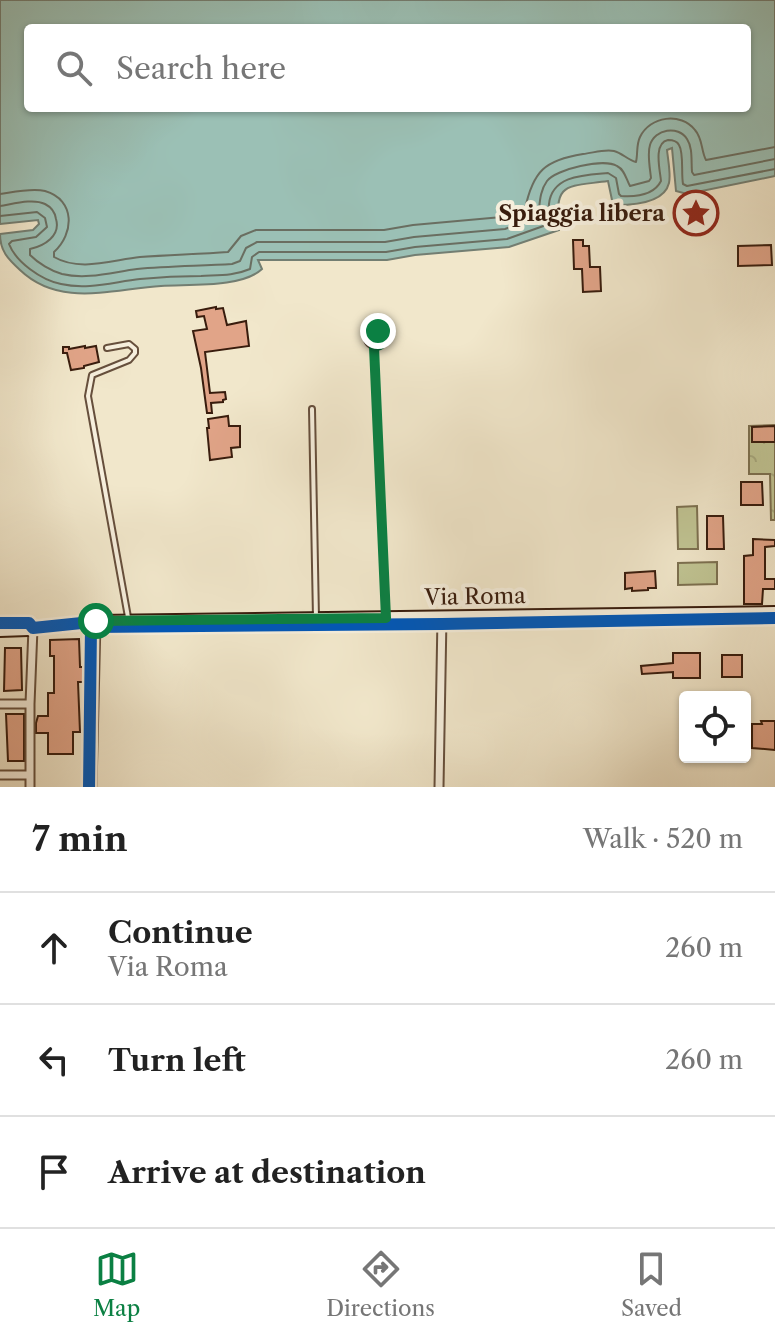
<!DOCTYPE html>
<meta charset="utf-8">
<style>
body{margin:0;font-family:"Libre Caslon Text",serif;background:#f6f6f6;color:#222}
.controls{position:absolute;right:24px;bottom:24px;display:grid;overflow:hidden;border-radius:8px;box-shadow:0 2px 6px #0004}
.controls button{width:72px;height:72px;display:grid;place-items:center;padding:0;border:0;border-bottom:2px solid #e0e0e0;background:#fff;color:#222;font:40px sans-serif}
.stop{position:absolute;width:24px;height:24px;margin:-18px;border:6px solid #0b8043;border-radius:50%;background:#fff}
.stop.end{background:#0b8043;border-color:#fff;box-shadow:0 2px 8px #0008}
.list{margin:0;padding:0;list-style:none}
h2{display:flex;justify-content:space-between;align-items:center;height:104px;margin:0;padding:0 32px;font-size:34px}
h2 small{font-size:26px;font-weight:400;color:#767676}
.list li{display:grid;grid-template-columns:52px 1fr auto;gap:24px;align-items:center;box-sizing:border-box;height:112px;padding:0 32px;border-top:2px solid #e0e0e0}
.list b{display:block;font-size:30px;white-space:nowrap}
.list p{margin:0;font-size:26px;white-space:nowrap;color:#767676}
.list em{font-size:26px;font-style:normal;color:#767676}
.icon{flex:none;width:44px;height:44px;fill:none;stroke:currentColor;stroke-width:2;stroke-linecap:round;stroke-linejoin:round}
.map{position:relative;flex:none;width:775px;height:787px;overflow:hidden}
.search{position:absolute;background:#fff;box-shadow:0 2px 6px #0004;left:24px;right:24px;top:24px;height:88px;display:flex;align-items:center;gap:20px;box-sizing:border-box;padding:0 28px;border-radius:8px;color:#767676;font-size:30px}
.sheet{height:440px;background:#fff}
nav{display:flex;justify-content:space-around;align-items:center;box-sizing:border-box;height:112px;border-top:2px solid #e0e0e0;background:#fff;font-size:22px;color:#767676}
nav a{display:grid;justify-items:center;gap:4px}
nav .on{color:#0b8043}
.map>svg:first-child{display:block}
.park{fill:url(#park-crowns);stroke:#7c7050;stroke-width:2}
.pitch{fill:#c0c493;stroke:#7c7050;stroke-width:2}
.water{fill:#9bc0b5;stroke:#737e72;stroke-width:2;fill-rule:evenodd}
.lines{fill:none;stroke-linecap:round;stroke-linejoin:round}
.shore{stroke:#6a6e61;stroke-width:2}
.building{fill:#e1a488;stroke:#381c0d;stroke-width:2}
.lane-casing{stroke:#664f3c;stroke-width:8}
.street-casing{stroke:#664f3c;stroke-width:11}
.secondary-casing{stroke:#381c0d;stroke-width:14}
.lane{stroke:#f6efdd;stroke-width:4}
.street{stroke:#f6efdd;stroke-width:7}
.secondary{stroke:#f6efdd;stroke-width:10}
.cycleway-casing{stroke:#f6efdd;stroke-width:17}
.cycleway{stroke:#0057b8;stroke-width:12}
.route{stroke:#0b8043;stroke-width:10}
.labels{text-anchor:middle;stroke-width:8;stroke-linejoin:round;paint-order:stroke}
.poi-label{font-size:22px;font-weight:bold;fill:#381c0d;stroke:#f6efdd;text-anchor:end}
.street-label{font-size:22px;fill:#381c0d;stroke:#f6efdd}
</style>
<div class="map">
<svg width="775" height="787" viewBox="0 0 775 787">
<defs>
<pattern id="park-crowns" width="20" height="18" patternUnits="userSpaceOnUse" patternTransform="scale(2)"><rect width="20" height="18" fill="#c0c493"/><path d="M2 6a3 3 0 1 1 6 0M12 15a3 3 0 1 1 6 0" fill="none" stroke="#a6a87e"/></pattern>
</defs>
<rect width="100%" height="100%" fill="#f1e7cb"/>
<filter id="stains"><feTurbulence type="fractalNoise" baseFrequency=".0025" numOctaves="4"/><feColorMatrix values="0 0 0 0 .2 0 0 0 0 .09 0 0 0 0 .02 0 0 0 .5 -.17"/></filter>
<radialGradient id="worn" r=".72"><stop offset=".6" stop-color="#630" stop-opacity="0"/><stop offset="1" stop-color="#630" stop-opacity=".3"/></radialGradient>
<path class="park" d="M775,425V520H771L770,474H749V426Z"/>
<path class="pitch" d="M697,506L698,549H678L677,507Z
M717,562V584L678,585V563Z"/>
<path class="water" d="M0,0H775V176L687,194L676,191L672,148L667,150C668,160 671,174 669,183C664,204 632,205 616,205L612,200L608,181C566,187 554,181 559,230L509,247L415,255L387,260H258L262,269C242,288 189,284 161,286C112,289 60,308 20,270C8,259 0,251 0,234L33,230L39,224L38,220L0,224ZM28,28H747V108H28Z"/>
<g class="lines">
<path class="shore" d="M0,194C14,192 31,188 45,191C76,200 74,234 54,252V257C80,272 112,260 140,257C169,255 199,254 228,252L241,236L256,230H384L413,225L502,217L525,209C533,171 545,160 583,154C593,153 604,149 614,151C622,153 628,160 636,162C638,154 636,145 640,137C650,116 681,112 695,130C703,139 701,151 706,160L775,147
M0,206C13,204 33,198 45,204C51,207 55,212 56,219C61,236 44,246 30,249V255C38,263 51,271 62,274C87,280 113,272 137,269C169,266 201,266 232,264L240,261L246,248L257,242H385L414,237L505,229L538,217C540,205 539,192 547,181C556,169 604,158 617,166C625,170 626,179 630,186L649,181L651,178C650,168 647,154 650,145C655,129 678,125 687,139C693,148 691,161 692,172L694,175L775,159
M0,216L37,212L45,218L47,227L36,237L12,241L9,244C16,262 41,280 61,284C88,290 113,282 140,279C160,277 181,276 201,276C218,275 234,276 250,269L252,257L259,252H386L415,247L507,239L549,224C549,218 548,211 549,204C552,175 585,175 608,173L616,178L619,194L621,196C636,197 654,195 661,181C660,170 653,143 668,140C673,140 677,141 679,145C684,153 681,173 683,184L687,186L775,169"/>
</g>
<path class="building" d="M573,240H583V246H589L590,267H600L601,291L583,292L582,269H574Z
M771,245L772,265L738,266V246Z
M216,307V309L223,308L227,325L246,321L249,346L205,352L210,393L225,392L226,399L223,400V402L211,403L212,413H207L201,368L193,331L207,329L204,316L197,317L196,311Z
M85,346V348L96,346L99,362L84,366V368L71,370L67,353H63V347H69V349Z
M228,416L229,426H240V447L231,448L232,457L210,460L207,428H209L208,419Z
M775,426V442H752V427Z
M741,482H762L763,505H741Z
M707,516H723L724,549H707Z
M753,539L775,540V546L765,547V579H775V589H763L762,604H744V556L753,555Z
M655,571L656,588H648V590L632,591V588L625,589V573Z
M79,639L80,667H83V682H78L80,732H73V754H48V733H36V723L38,716H48V693H54V656H50V640Z
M5,648H21L22,690L4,691Z
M673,653H700V678H673V672L642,674L641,666L673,663Z
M722,655H742V677H722Z
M6,714H24V761H8Z
M761,721H775V750L752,748V724H762Z"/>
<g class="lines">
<g class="lane-casing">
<path id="lane" d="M367 338a8 8 0 1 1 16 0a8 8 0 1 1-16 0Z
M374,347L386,616
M107,348L129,344L135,349V353L129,360L92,375L88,396L128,617
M312,409L316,618"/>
</g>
<g class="street-casing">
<path id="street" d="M0,704H30
M0,775H29
M30,787V704L33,628
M92,787L96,621
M439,787L442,617"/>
</g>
<g class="secondary-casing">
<path id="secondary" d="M0,623H29L33,628
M0,631L28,630L33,628L96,621L775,612"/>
</g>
<use href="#lane" class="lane"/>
<use href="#street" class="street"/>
<use href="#secondary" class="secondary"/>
<g class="cycleway-casing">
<path id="cycleway" d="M0,623H29L33,628L101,621
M89,787L91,627L442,624L775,618"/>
</g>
<use href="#cycleway" class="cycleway"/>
</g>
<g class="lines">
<path class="route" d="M96,621L386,618L374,347L380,345L383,337L378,331"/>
</g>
<defs>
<g id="sight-ring" transform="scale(2.3)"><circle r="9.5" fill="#f6efdd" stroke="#8f2418" stroke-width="1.5"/><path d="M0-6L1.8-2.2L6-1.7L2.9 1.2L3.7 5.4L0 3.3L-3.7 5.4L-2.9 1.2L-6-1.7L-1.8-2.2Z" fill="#8f2418"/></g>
</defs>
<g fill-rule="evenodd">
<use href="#sight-ring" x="696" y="213"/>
</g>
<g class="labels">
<g class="poi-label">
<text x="665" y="221">Spiaggia libera</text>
</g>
<g class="street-label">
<text transform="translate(475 596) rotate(-1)" y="8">Via Roma</text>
</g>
</g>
<rect width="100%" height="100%" filter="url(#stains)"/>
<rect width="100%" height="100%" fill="url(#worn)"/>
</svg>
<div class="controls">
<button><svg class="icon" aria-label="locate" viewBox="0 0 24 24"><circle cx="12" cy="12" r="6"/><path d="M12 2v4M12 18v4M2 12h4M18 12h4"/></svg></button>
</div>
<div class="stop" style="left:96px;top:621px"></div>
<div class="stop end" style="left:378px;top:331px"></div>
<div class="search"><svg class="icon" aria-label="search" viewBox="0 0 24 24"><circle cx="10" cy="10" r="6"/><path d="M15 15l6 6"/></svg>Search here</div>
</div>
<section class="sheet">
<h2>7 min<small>Walk · 520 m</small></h2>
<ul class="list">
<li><svg class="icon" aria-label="ahead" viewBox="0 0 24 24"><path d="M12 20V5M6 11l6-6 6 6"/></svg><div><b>Continue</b><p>Via Roma</p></div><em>260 m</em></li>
<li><svg class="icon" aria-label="left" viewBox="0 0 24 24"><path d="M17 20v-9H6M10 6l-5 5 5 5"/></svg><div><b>Turn left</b></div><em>260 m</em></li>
<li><svg class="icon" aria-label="arrive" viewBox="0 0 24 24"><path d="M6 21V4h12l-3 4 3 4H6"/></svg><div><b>Arrive at destination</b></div></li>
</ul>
</section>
<nav>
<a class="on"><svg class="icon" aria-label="map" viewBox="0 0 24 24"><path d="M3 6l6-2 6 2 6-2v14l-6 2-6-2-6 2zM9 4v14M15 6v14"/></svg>Map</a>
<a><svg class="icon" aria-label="directions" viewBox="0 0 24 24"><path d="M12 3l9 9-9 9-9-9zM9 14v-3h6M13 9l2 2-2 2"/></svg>Directions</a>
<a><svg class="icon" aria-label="saved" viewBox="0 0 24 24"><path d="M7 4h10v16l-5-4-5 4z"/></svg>Saved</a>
</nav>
